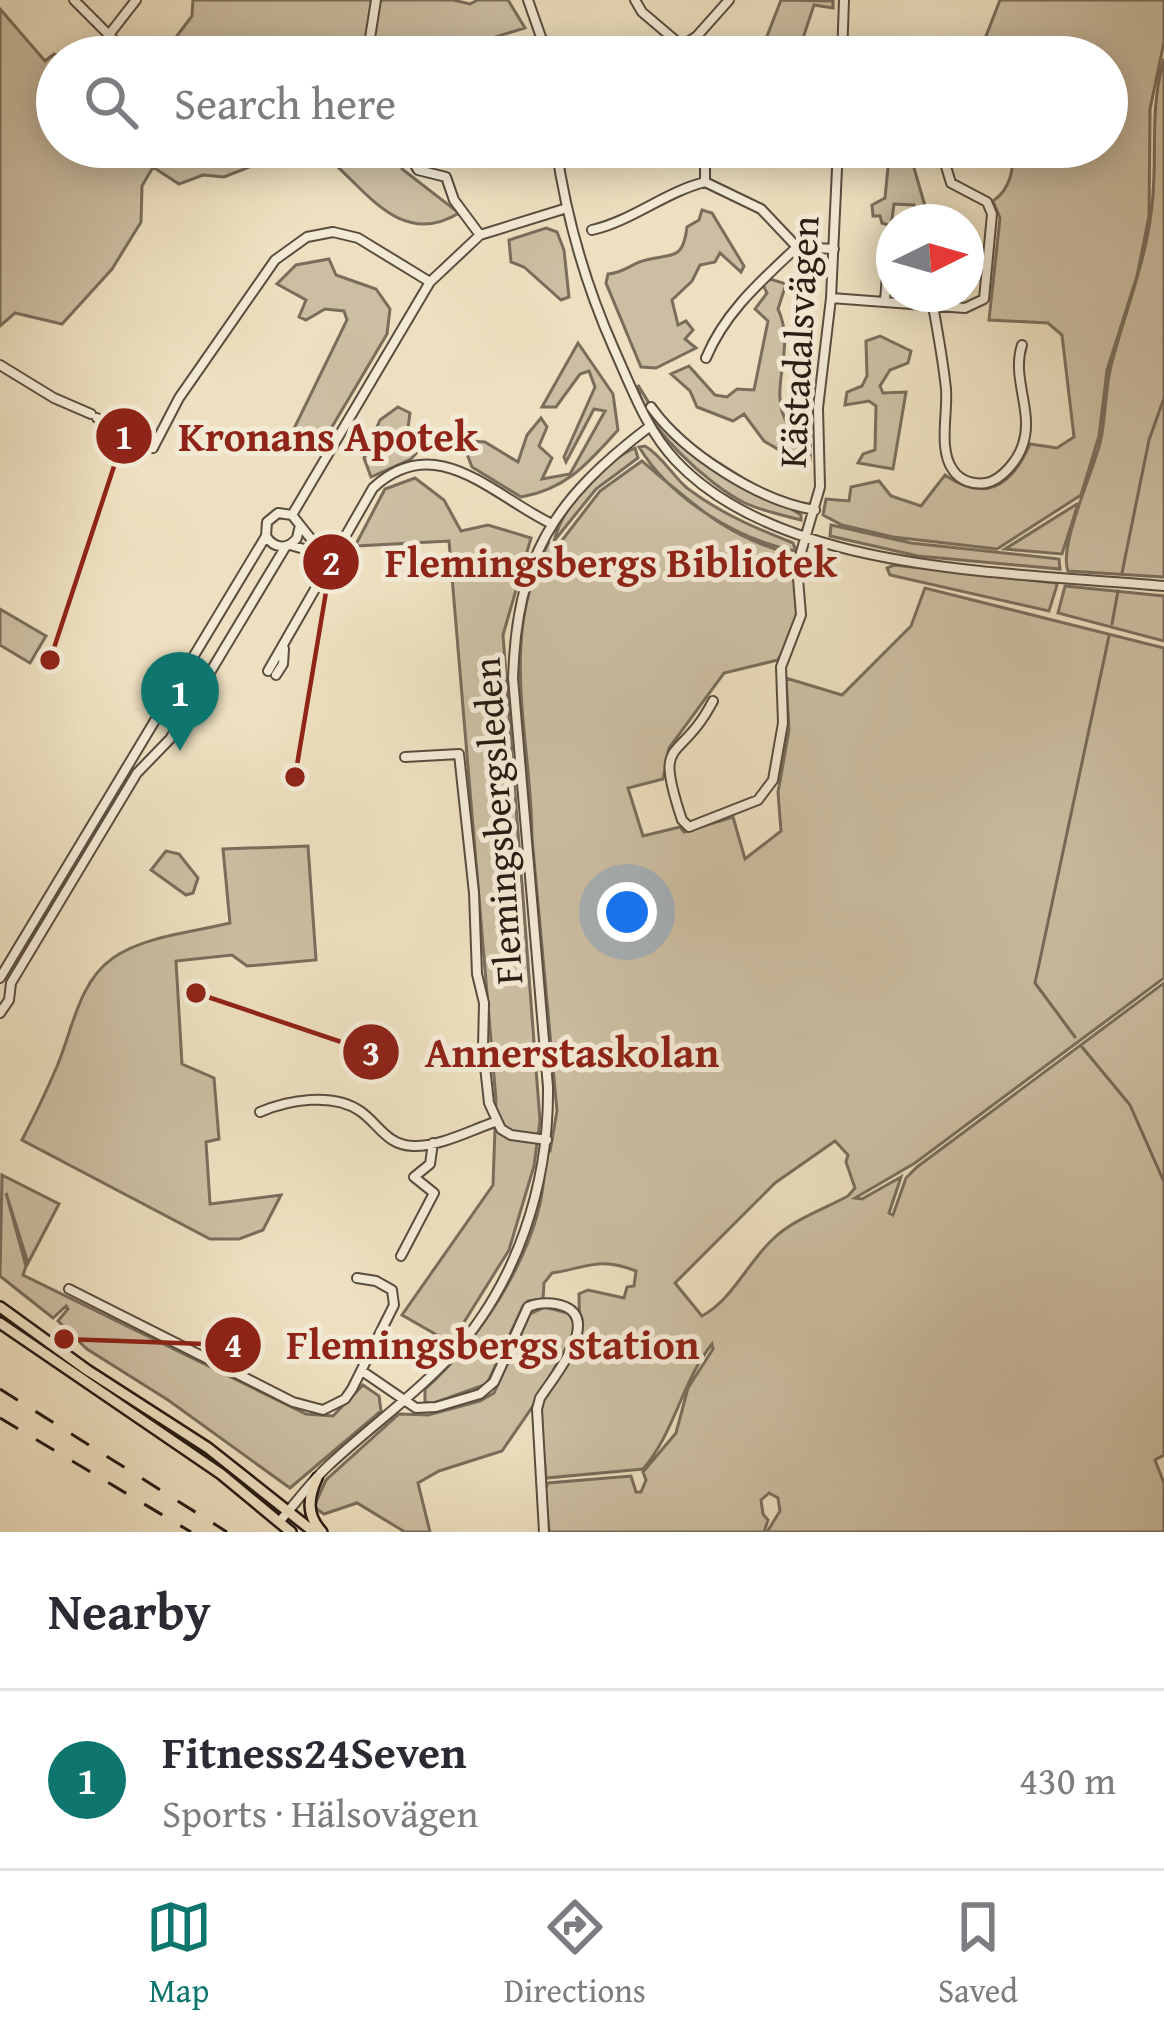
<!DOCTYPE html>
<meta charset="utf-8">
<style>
body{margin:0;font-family:"Gentium Book Plus",serif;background:#f2f2f3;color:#2b2b33}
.compass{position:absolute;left:876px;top:204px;width:108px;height:108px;border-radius:50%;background:#fff;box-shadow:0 6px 30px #0003;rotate:85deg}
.you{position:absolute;left:627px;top:912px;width:42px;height:42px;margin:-30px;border:9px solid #fff;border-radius:50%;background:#1a73e8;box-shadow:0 0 0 18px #1a73e833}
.badge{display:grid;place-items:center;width:78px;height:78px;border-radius:50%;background:#0f766e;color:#fff;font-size:39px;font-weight:700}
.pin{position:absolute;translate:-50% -99px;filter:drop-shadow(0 3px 6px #0008)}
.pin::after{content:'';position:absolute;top:63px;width:42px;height:36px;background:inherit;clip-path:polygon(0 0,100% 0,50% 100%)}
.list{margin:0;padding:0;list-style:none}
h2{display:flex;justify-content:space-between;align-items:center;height:156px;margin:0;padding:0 48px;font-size:51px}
h2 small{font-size:39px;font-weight:400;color:#7c7c81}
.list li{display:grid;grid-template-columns:78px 1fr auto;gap:36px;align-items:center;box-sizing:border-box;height:180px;padding:0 48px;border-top:3px solid #e1e1e2}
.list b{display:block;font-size:45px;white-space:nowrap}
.list p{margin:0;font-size:39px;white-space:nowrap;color:#7c7c81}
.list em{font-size:39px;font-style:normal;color:#7c7c81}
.icon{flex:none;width:66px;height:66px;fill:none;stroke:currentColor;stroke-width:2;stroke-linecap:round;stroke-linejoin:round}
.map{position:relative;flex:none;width:1164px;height:1532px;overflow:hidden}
.search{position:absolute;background:#fff;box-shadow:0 6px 30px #0003;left:36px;right:36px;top:36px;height:132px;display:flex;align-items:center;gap:30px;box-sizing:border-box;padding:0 42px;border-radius:66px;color:#7c7c81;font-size:45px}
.sheet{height:336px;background:#fff}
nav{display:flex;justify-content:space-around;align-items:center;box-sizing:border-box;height:168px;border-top:3px solid #e1e1e2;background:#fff;font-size:33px;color:#7c7c81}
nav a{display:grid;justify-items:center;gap:6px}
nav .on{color:#0f766e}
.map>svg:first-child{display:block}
.green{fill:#ccbea2;stroke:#7a6d5b;stroke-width:3;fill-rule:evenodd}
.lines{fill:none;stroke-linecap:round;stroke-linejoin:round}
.stream{stroke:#766958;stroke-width:3}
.minor-casing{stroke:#5a4d3f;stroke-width:12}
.major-casing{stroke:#291c14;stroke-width:14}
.minor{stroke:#f3ead5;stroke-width:8}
.major{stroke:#eddfbf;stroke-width:9}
.rail{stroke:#291c14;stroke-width:3;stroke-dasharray:21 21;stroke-linecap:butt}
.labels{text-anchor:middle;stroke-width:10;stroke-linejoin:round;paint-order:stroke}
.street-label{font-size:39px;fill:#291c14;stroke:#f3ead5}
.leader{fill:none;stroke:#8f2418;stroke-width:4.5}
.callout-dot{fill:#8f2418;stroke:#f3ead5;stroke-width:4.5}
.mark-label{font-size:36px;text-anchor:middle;font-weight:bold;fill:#fff}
.callout-label{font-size:42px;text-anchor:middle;font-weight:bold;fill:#8f2418;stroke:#f3ead5;stroke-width:10;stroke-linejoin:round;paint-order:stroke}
</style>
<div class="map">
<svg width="1164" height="1532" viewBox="0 0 1164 1532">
<rect width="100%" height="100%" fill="#eddfbf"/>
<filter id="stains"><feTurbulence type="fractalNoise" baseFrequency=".00167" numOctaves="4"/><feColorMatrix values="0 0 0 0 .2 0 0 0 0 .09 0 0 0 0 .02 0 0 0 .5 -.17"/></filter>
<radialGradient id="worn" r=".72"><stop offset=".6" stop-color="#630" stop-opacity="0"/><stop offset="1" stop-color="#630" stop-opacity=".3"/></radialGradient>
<path class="green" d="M193,0H453L470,4L478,0H508L525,28L469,45L461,57H161L192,16Z
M781,0L833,1V8L814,5L802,41L805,57H759Z
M1000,0H1164V42L1150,109L1149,216L1137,276L1107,370L1099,436L1081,495L997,549L893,537L842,525L823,515L826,499L849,501L851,487L879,481L891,496L921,506L945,475C985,503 1012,486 1030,444L1057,448L1074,437L1062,335L1048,323L989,320L1000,218L993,201C1012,188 1013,168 1014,147H1107V57H986L981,49Z
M0,9L45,61L54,54L61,57H57V147H398L402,169L459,213C399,250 364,186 322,153L267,160L224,177L203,175L179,184L153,167L142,186L141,222L112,269L62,324L15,313L0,326Z
M1164,59V577L1068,571C1058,546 1094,471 1101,439C1106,415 1105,390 1111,366C1124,315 1144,267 1151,214C1159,159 1148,115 1164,59Z
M883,147H908L925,206L936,214L934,222H918L914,205L894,204L891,226L882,223L880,216H873L872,205L885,198L889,157Z
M702,210L712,213L744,266L741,272L720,253L715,262L700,265L692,281L672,300L678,325L686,321L693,330L685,339L696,348L656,368L641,367L606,283L608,274C624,273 632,263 646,260C673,253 683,261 687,227L699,220Z
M546,228L557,232L564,250L569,297L561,300L524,267L511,262L509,240Z
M329,259L336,275L376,289L390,309L387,334L323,442L308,448L287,443L347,320L344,311L325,309L306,320L299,317L306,300L277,284L296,265Z
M770,279L786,284L778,309C797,350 767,388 787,423L811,431L810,460L788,455L764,441L744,414L733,421L697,407L690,391L671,374L689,366L715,395L727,397L737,389L754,390L768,321L755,309L767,293L763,285Z
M880,336L911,351L908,363L890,370L880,386L883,393L906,392L893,469L858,463L863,454L875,450L876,406L869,401L845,405L847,392L862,386L867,376L866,341Z
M578,343L613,394L618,430C588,463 567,489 521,497L472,467L465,449L470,441L485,442L518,462L527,435L541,418L547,427L539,446L552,458L542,479L570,474L605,411L594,409L566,462L564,457L595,387L589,371L580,374L556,407H542Z
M638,385L665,429L801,515V520C783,515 762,511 745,503C708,485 641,424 638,385Z
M398,407L410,413L407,435L420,449L411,459L371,477L364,458L380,420Z
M645,446C662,456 672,475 687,488C720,513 755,528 793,543L796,551C737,540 670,498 639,447Z
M635,448L638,458L596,489L554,541C562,507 602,463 635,448Z
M642,461C693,504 727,538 795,555C792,573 797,587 797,604C798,624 787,643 778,660L724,673L669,748L663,779L628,788L643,836L680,827L684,832L733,817L745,859L781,831L778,792L789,730L786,678L842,695L911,626L925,588L1164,648V978L915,1163L855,1198L862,1199L901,1177L889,1213L893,1215L906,1178L917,1167L1164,983V1455L1155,1460L1164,1483V1532H767L780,1511L778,1498L769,1493L761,1500L763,1514L768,1520L764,1532H549L545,1489L548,1483L631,1476L636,1492H641L646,1480L643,1472L676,1433L688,1388L713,1349L712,1344C681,1383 675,1432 643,1469L546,1478L540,1413L545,1395L580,1342L579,1294L588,1290L624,1298L627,1287L634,1286L636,1271C599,1256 586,1268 552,1273L544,1283L543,1299L528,1301L523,1306L487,1384L431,1404L425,1401V1389C484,1337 550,1235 544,1154L550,1151L557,1111L532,838C532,740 497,638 548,544L560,543L600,491ZM835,1141L848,1155L846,1162L855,1188L848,1196C824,1209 792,1220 773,1239C747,1263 733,1299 702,1316L675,1283L775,1183Z
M415,478L444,500L461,531L488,525L531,538L503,635L540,1121L534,1166L509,1250L451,1343L402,1315L493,1185L496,1100L449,541L355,546L385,489Z
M1078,504L1062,554L1005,549L1077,504Z
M831,525L911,543L1059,559L1060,569L918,556L830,536Z
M894,565L1056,583L1057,585L1049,611L890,575L887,568Z
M1065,586L1164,596V641L1058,613Z
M0,609L46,636L30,663L0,645Z
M308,846L316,960L247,966L232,955L176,961L182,1064L214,1078L219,1139L206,1142L210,1204L281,1195L263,1230L239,1239H210L22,1140C35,1115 47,1090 58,1064C73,1027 79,982 113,958C144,936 194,932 230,923L223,849Z
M166,851L179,854L198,878L193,893L186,895L151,870Z
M2,1175L59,1204L28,1263L6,1193L26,1266L23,1275L306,1414L333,1416L363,1385L379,1396L381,1411L290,1488L168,1400L87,1349L58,1321L68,1309L66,1306L53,1318L0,1276Z
M545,1307L571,1314L577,1328L535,1403L502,1451L439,1471L418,1483L430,1532H405L357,1503L324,1514L314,1507L326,1480L399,1414L428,1415L480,1401L494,1393L530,1314Z"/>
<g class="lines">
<path class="stream" d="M1122,573L1149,440L1164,398
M1112,624L1118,591
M1075,1037L1035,983L1109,636
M1082,1047L1130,1105L1164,1182"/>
<g class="minor-casing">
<path id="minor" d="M74,0L131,57
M528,0L548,57
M635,0L642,12L682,46L697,36L729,0
M108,36L136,0
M566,54L581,57
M367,57L376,0
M842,57L844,0
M955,57L967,47L981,57
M556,147C566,216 586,286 614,349C632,389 646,429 676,461C783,575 1018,572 1164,586
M705,147V181
M409,154L418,170L446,177L454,200L480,235
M592,230C632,221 665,192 705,182L761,209L797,247L834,249
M831,298L965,308L984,299L992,214L987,202L951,183L940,147
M885,302L890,232
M933,306C938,333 943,361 946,389C948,413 938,450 953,470C960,481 974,485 986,483C1002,480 1018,460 1023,444C1034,412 1011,378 1022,345
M706,358C725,312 761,281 797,247
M0,365L54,398L91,414
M651,407C684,453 759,501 815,510
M97,418L153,448L179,398L275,260L307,237L333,232L358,238L430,282
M292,515L430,282L480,235L567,208
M292,515L315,544L336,553
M266,536C274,549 288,550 297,538L299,529
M290,545L311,551L330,563
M268,671L373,488C436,429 493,496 552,524
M276,675L283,664L284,649
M713,701C679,766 653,733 682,820L689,827L758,800L773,780L783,723L781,667L801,615L797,566L820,487L818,408L831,298L838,147
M405,757L459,754L474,893L477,974L484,1003L483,1048L489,1103L501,1129L511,1135L547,1140
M0,978L266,536L267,522L278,513L292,515
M0,1013L9,1000L11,983L137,773L170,739L286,546
M260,1112C288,1100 333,1092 360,1111C379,1124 386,1145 413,1146C439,1147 471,1130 495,1122
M401,1256L434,1193L414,1177L430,1164L433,1143
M69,1289L293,1402L323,1410L345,1399L352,1389L394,1305L392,1290L376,1281L357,1278
M362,1371L416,1408L436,1407L480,1394L494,1382L528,1307C539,1302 554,1302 566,1307C600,1323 552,1379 540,1398L537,1409L544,1532
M279,1522C295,1504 310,1483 327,1467C367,1429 413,1397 450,1357C517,1284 549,1185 548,1087L513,678C517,557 553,500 649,427"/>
</g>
<g class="major-casing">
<path id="major" d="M0,1307L87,1370L208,1448L314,1532
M0,1323L221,1474L291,1532
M317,1478C308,1498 306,1515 322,1532"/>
</g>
<use href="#minor" class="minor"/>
<use href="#major" class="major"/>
<path class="rail" d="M0,1389L227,1532
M0,1418L191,1532"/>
</g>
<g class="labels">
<g class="street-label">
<text transform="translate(798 342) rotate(-87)" y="14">Kästadalsvägen</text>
<text transform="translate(497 821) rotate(-94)" y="14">Flemingsbergsleden</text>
</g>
</g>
<path class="leader" d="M50 660L124 436M295 777L331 562M196 993L371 1052M64 1339L233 1345"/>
<g class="callout-dot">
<circle cx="50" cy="660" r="12"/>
<circle cx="295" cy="777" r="12"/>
<circle cx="196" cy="993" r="12"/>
<circle cx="64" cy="1339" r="12"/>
<circle cx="124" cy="436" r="30"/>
<circle cx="331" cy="562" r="30"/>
<circle cx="371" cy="1052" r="30"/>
<circle cx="233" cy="1345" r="30"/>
</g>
<g class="mark-label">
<text x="124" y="449">1</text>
<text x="331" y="575">2</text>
<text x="371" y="1065">3</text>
<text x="233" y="1357">4</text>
</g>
<g class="callout-label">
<text x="328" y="451">Kronans Apotek</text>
<text x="611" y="577">Flemingsbergs Bibliotek</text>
<text x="572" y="1067">Annerstaskolan</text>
<text x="493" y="1359">Flemingsbergs station</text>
</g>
<rect width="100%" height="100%" filter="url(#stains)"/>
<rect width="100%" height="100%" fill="url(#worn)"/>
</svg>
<svg class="compass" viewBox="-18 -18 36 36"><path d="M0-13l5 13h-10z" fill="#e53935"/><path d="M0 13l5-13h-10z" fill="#7c7c81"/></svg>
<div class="you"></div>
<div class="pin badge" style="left:180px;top:751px">1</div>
<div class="search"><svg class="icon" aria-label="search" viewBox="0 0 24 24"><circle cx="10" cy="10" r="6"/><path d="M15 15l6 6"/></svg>Search here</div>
</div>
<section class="sheet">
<h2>Nearby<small></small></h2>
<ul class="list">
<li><span class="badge">1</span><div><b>Fitness24Seven</b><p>Sports · Hälsovägen</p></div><em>430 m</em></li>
</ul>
</section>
<nav>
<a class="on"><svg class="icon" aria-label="map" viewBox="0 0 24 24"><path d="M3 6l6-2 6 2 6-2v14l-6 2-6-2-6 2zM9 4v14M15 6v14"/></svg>Map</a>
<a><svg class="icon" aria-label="directions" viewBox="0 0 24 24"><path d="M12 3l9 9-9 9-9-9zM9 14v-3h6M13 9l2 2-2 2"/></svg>Directions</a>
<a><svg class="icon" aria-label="saved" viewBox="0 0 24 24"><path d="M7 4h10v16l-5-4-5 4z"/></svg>Saved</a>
</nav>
